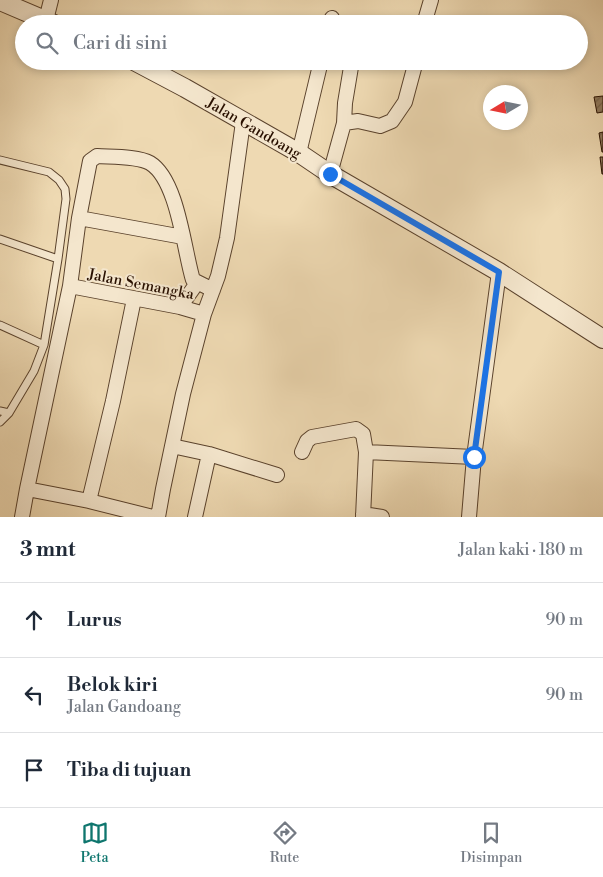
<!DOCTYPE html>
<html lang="id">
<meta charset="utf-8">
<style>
body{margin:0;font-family:"Libre Bodoni",serif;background:#f2f2f3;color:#1f2937}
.compass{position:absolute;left:483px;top:85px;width:45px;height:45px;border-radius:50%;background:#fff;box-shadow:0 2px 8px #0003;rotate:260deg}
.stop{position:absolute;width:15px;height:15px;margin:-11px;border:4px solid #1a73e8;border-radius:50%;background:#fff}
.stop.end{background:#1a73e8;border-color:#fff;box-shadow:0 1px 5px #0008}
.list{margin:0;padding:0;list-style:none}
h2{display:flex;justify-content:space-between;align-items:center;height:65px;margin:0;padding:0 20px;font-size:21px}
h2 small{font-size:16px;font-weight:400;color:#747a83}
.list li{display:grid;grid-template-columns:32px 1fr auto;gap:15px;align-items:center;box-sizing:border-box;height:75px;padding:0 20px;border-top:1px solid #e0e1e3}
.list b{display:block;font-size:19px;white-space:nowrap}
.list p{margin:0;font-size:16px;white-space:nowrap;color:#747a83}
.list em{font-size:16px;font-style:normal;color:#747a83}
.icon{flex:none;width:28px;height:28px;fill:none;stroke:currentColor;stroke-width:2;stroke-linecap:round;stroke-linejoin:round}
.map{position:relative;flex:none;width:603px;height:517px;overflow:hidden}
.search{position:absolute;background:#fff;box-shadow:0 2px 8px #0003;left:15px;right:15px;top:15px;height:55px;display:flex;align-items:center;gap:12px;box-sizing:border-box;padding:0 18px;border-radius:28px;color:#747a83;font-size:19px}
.sheet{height:290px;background:#fff}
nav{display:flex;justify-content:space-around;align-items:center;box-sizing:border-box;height:70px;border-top:1px solid #e0e1e3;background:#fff;font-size:14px;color:#747a83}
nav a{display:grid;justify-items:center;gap:2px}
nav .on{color:#0f766e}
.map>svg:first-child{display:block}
.building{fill:url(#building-hatch);stroke:#291000}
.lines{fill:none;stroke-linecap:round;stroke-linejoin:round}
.service-casing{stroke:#5a422c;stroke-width:9}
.minor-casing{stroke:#5a422c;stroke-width:16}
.tertiary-casing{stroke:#5a422c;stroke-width:20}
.service{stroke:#f4e6cd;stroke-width:7}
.minor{stroke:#f4e6cd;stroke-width:14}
.tertiary{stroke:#f4e6cd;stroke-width:18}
.route{stroke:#1a73e8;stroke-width:6}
.labels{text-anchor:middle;stroke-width:4;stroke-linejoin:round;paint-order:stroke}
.street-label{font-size:15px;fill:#291000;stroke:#f4e6cd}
</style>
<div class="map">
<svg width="603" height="517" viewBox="0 0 603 517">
<defs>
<pattern id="building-hatch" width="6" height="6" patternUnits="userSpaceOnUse" patternTransform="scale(1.25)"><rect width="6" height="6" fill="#8f795d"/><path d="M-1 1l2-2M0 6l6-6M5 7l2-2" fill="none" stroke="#75624a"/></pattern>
</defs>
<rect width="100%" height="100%" fill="#eed9b2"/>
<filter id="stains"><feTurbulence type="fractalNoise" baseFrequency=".004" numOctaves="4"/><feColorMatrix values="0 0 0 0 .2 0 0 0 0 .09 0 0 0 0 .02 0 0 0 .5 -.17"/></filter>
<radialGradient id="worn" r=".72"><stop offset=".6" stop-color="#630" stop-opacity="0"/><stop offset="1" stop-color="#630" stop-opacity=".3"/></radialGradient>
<path class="building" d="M603,96V112L597,113L594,97Z
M603,132V152H602L599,133Z
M600,157H603V174H602Z"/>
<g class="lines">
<g class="service-casing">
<path id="service" d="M0,160L49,172L59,180L65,189L66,199L58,259L44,345
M0,239L58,259
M0,325L44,345L34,371L9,413
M0,411L9,413L0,422"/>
</g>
<g class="minor-casing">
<path id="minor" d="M46,20L51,0
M331,24L332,18
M424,24L431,0
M344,123L358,121L380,126L392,121L405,102L416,61
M299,153L321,61
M330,174L344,123L345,103L351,67
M79,218L183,237
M70,286L180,307L204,314
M180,307L197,283
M172,446L209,454L195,517
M302,452L307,441L312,437L356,429L363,434L366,452L363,517
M366,452L474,457
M209,454L277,475
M27,489L70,286L79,218L90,161L97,156C111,157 138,156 150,163C178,180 184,251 193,280L213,290
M89,501L113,401L134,299
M363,514L382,517
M22,517L27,489L89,501L153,517
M158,517L163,489L183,394L204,314L218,276L227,238L243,122
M469,517L474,457L499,272"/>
</g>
<g class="tertiary-casing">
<path id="tertiary" d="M0,1L54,24
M134,61L185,88L299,153L330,174L499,272L603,339"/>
</g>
<use href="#service" class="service"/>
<use href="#minor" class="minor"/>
<use href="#tertiary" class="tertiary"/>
</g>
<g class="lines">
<path class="route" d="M330,174L499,272L474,457"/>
</g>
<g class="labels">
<g class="street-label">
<text transform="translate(254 128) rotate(30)" y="5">Jalan Gandoang</text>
<text transform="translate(141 284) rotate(11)" y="5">Jalan Semangka</text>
</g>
</g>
<rect width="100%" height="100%" filter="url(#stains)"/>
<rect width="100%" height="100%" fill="url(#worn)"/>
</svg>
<svg class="compass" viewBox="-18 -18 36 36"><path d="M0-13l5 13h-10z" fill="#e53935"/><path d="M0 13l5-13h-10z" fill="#747a83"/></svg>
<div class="stop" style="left:474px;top:457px"></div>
<div class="stop end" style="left:330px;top:174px"></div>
<div class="search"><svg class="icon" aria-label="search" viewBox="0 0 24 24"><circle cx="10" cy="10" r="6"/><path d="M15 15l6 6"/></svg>Cari di sini</div>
</div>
<section class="sheet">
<h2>3 mnt<small>Jalan kaki · 180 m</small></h2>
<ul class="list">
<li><svg class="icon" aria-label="ahead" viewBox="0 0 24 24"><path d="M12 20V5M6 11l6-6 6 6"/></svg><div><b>Lurus</b></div><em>90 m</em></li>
<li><svg class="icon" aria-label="left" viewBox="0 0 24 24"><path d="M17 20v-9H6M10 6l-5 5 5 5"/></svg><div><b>Belok kiri</b><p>Jalan Gandoang</p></div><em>90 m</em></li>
<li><svg class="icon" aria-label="arrive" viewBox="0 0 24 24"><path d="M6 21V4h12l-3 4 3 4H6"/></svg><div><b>Tiba di tujuan</b></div></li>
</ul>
</section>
<nav>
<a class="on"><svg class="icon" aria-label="map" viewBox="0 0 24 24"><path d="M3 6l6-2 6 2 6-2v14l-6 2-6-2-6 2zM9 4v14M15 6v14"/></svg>Peta</a>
<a><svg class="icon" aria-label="directions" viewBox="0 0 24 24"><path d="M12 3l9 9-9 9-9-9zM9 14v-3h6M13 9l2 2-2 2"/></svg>Rute</a>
<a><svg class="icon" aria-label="saved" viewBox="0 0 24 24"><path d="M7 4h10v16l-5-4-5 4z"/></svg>Disimpan</a>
</nav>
